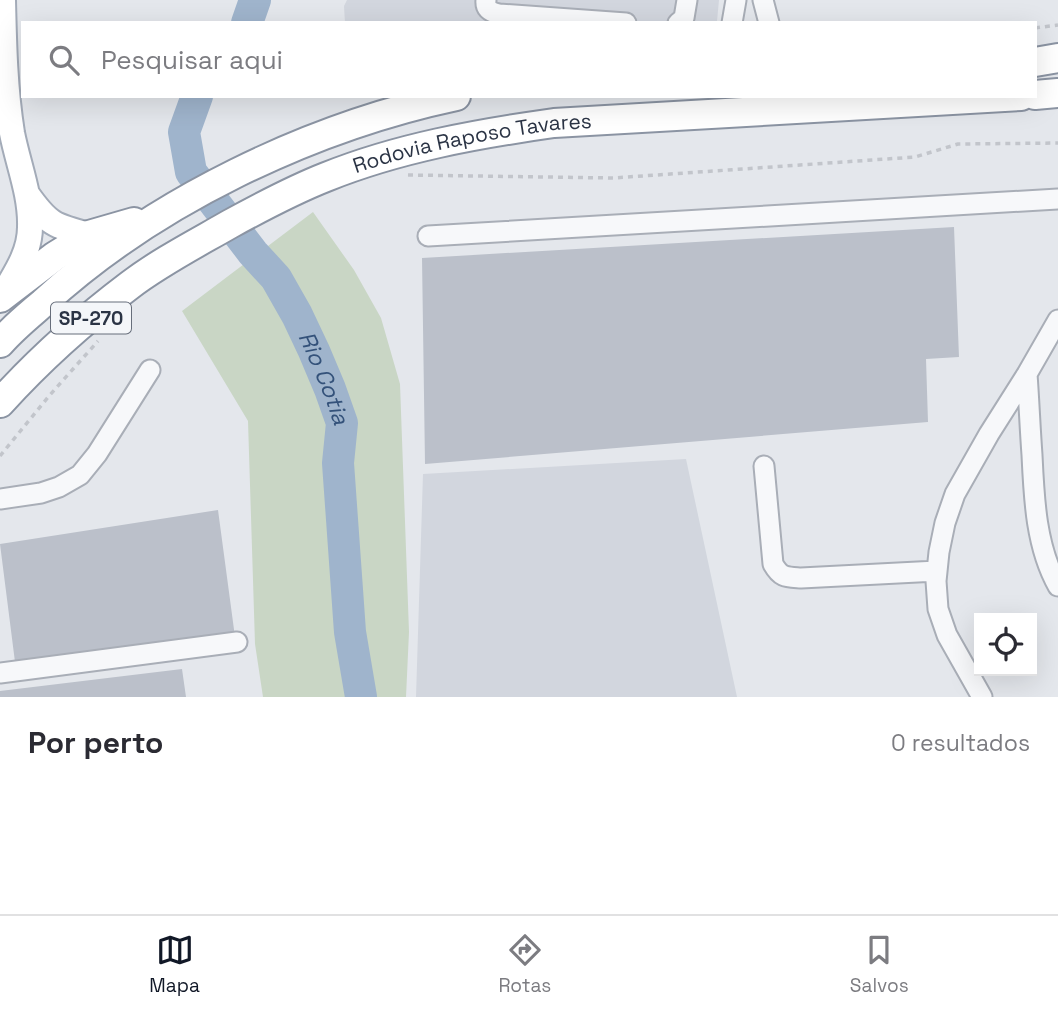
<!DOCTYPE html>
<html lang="pt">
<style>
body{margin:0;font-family:"Space Grotesk",sans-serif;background:#f2f2f3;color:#2b2b33}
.controls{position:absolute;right:21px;bottom:21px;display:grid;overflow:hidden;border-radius:0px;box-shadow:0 7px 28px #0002}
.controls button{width:63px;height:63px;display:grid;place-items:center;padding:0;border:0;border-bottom:2px solid #e1e1e2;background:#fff;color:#2b2b33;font:35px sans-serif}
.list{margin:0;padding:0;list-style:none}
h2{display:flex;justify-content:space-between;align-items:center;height:91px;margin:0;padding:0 28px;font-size:30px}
h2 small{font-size:23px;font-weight:400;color:#7c7c81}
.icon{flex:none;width:38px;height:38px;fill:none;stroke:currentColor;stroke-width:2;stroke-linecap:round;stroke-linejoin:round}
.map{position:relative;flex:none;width:1058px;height:697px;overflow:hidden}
.search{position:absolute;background:#fff;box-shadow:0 7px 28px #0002;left:21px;right:21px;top:21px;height:77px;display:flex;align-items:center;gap:18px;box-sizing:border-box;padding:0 24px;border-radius:0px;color:#7c7c81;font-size:26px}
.sheet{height:217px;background:#fff}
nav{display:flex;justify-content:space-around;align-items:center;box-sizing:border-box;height:98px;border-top:2px solid #e1e1e2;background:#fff;font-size:19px;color:#7c7c81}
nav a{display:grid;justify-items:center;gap:4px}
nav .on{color:#111827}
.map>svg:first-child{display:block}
.built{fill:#d2d6de}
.green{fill:#c9d6c5}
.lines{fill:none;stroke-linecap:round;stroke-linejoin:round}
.river{stroke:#9fb4cc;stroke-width:32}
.building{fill:#bbc0ca}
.minor-casing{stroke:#a9aeb7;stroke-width:23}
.major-casing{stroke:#a3abb8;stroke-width:28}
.highway-casing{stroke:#8b94a3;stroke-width:32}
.path{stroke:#c2c5cb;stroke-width:3.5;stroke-dasharray:5 5;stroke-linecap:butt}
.minor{stroke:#f7f8fa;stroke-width:19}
.major{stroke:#fff;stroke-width:24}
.highway{stroke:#fff;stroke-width:28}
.labels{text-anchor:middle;stroke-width:5;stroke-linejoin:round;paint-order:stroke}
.shield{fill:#f4f6f9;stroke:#676e7b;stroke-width:2}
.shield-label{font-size:19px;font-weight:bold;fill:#2b3445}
.street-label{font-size:21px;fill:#2b3445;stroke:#f4f6f9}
.water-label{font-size:23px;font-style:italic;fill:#34527a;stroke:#f4f6f9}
</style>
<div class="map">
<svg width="1058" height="697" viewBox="0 0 1058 697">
<rect width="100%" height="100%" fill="#e4e7ec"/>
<path class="built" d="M347,0H719L717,21L716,23H345L344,6Z
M686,459L737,697H416L423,474Z"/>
<path class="green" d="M313,212L354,270L381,318L400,384L409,632L406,697H263L255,644L248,421L182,311Z"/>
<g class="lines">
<g class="river">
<path d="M247,23L255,0"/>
<path id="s1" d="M197,96L184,132L191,172L253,253L276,278L297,315L314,351L330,389L342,423L338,463L350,632L361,697"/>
</g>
</g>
<path class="building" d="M954,227L959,357L926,359L928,422L425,464L422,258Z
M218,510L235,637L15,662L0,544Z
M182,669L186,697H0V691Z"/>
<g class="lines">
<g class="minor-casing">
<path id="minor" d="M486,0C485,9 490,12 499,14L626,23
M763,0L769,23
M678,23L684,18L687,0
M732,23L736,0
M428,236L1058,199
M1027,374C1029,401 1030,428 1032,455C1034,499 1036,547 1058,586
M764,466L773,564C781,578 786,577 801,578L937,571
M0,499L41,493L59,487L80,475L97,454L150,370
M0,673L237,642
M982,697L947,635L938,609L936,581L939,552L945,523L955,494L989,434L1027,374L1058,320"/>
</g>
<g class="major-casing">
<path id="major" d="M3,0C4,45 5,89 12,133C18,164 31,195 30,227C30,251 17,271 5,291
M27,194C48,224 54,226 89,235"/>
</g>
<g class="highway-casing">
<g id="highway">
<path d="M1035,62L1058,58"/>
<path d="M1035,95L1058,93"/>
<path d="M0,298L55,256L89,235L134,222"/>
<path d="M0,343C13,328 28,316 43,303C153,202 310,127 456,96"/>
<path id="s2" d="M0,403C38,361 85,319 130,285C160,262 197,243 230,224C261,207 293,190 326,177C398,148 476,134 554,123L1021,96"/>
</g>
</g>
<path class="path" d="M1035,28L1058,25
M408,175L613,178L915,157L958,144L1058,143
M0,456L49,396L98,341"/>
<use href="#minor" class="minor"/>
<use href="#major" class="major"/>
<use href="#highway" class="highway"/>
</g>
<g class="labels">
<rect class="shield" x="51" y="302.5" width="80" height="31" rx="5"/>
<g class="shield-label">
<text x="91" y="325">SP-270</text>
</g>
<g class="street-label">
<text dy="7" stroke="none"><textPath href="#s2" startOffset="551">Rodovia Raposo Tavares</textPath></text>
</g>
<g class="water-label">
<text dy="8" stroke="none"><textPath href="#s1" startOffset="326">Rio Cotia</textPath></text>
</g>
</g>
</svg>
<div class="controls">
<button><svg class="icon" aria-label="locate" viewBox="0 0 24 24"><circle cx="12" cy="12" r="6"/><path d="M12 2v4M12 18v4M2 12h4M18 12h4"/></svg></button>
</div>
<div class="search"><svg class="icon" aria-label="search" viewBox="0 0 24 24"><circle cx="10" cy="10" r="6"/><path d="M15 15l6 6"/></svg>Pesquisar aqui</div>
</div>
<section class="sheet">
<h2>Por perto<small>0 resultados</small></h2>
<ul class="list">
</ul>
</section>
<nav>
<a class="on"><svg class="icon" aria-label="map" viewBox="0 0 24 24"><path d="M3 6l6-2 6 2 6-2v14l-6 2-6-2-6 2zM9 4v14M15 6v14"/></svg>Mapa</a>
<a><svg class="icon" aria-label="directions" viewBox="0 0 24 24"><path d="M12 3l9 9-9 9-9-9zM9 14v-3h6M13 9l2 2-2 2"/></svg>Rotas</a>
<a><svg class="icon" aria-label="saved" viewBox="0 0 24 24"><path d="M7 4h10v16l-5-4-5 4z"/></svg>Salvos</a>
</nav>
